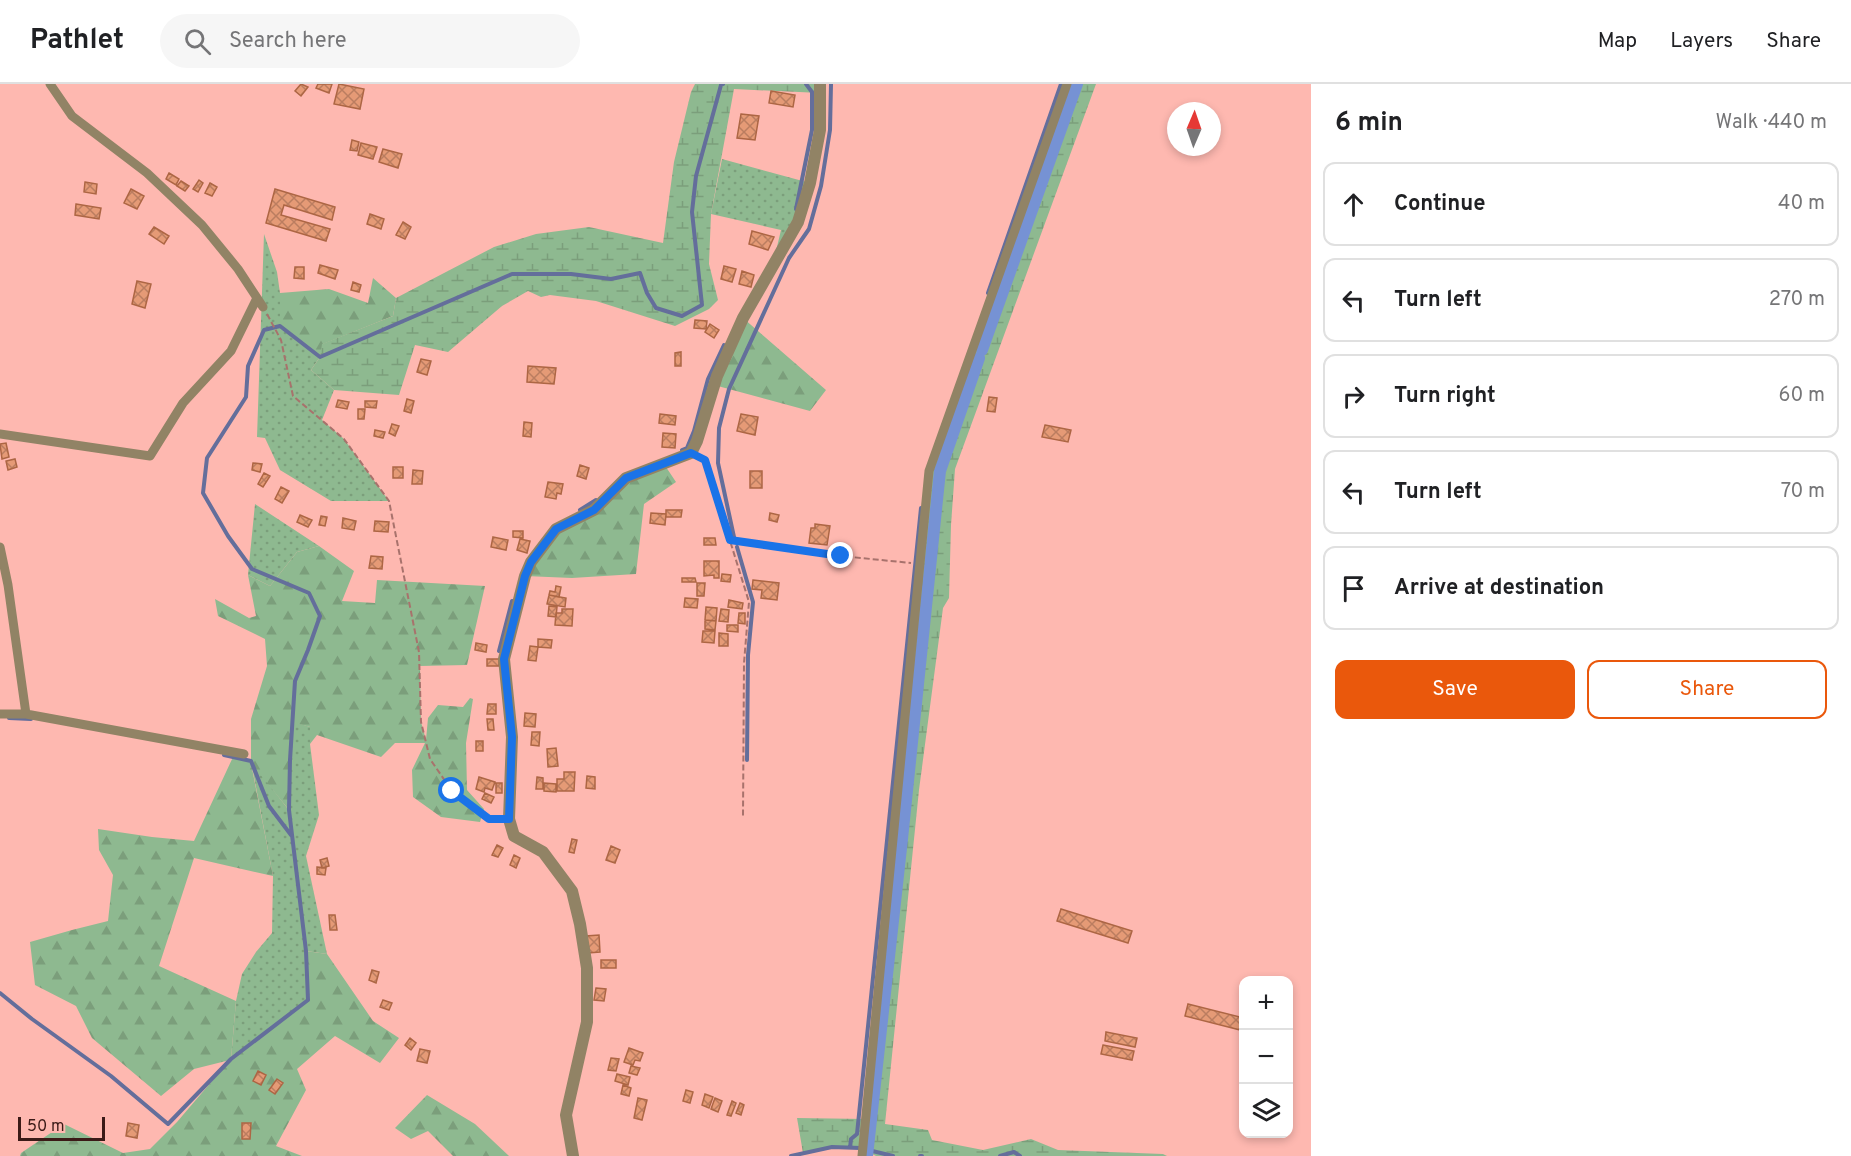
<!DOCTYPE html>
<meta charset="utf-8">
<style>
body{margin:0;font-family:Overpass,sans-serif;background:#f6f6f6;color:#202124}
.controls{position:absolute;right:18px;bottom:18px;display:grid;overflow:hidden;border-radius:12px;box-shadow:0 3px 9px #0003}
.controls button{width:54px;height:54px;display:grid;place-items:center;padding:0;border:0;border-bottom:2px solid #e0e0e0;background:#fff;color:#202124;font:30px sans-serif}
.compass{position:absolute;left:1167px;top:18px;width:54px;height:54px;border-radius:50%;background:#fff;box-shadow:0 3px 9px #0003;rotate:2deg}
.scale{position:absolute;left:18px;bottom:15px;width:87px;box-sizing:border-box;padding-left:6px;border:3px solid #3b1a17;border-top:0;font-size:16px;line-height:21px;white-space:nowrap;color:#3b1a17;-webkit-text-stroke:4px #feb8b0;paint-order:stroke}
.stop{position:absolute;width:18px;height:18px;margin:-14px;border:4px solid #1a73e8;border-radius:50%;background:#fff}
.stop.end{background:#1a73e8;border-color:#fff;box-shadow:0 2px 6px #0008}
.list{margin:0;padding:0;list-style:none}
h2{display:flex;justify-content:space-between;align-items:center;height:78px;margin:0;padding:0 24px;font-size:26px}
h2 small{font-size:20px;font-weight:400;color:#757577}
.list li{display:grid;grid-template-columns:39px 1fr auto;gap:18px;align-items:center;box-sizing:border-box;height:84px;margin:0 12px 12px;padding:0 12px;border:2px solid #e0e0e0;border-radius:12px}
.list b{display:block;font-size:22px;white-space:nowrap}
.list em{font-size:20px;font-style:normal;color:#757577}
.actions{display:flex;gap:12px;padding:18px 24px}
.actions a{flex:1;padding:14px 0;border:2px solid #ea580c;border-radius:12px;text-align:center;font-size:21px;color:#ea580c}
.actions .main{background:#ea580c;color:#fff}
.icon{flex:none;width:33px;height:33px;fill:none;stroke:currentColor;stroke-width:2;stroke-linecap:round;stroke-linejoin:round}
.map{position:relative;flex:none;width:1311px;height:1072px;overflow:hidden}
header{display:flex;align-items:center;gap:36px;box-sizing:border-box;height:84px;padding:0 30px;background:#fff;border-bottom:2px solid #e0e0e0}
header strong{font-size:28px}
nav{display:flex;gap:33px;margin-inline-start:auto;font-size:21px}
.search{width:420px;height:54px;background:#f6f6f6;display:flex;align-items:center;gap:15px;box-sizing:border-box;padding:0 21px;border-radius:33px;color:#757577;font-size:22px}
main{display:flex}
aside{flex:1;background:#fff}
.map>svg:first-child{display:block}
.grass{fill:url(#grass-dots)}
.forest{fill:url(#forest-firs)}
.wetland{fill:url(#wetland-marsh)}
.lines{fill:none;stroke-linecap:round;stroke-linejoin:round}
.stream{stroke:#646e9b;stroke-width:4}
.canal{stroke:#7692d4;stroke-width:12}
.building{fill:url(#building-cross-hatch);stroke:#ad6644;stroke-width:1.5}
.path{stroke:#a8726c;stroke-width:2;stroke-dasharray:6 3;stroke-linecap:butt}
.minor{stroke:#918365;stroke-width:9}
.tertiary{stroke:#918365;stroke-width:12}
.route{stroke:#1a73e8;stroke-width:8}
</style>
<header>
<strong>Pathlet</strong>
<div class="search"><svg class="icon" aria-label="search" viewBox="0 0 24 24"><circle cx="10" cy="10" r="6"/><path d="M15 15l6 6"/></svg>Search here</div>
<nav><a>Map</a><a>Layers</a><a>Share</a></nav>
</header>
<main>
<div class="map">
<svg width="1311" height="1072" viewBox="0 0 1311 1072">
<defs>
<pattern id="grass-dots" width="8" height="8" patternUnits="userSpaceOnUse" patternTransform="scale(1.5)"><rect width="8" height="8" fill="#8eb990"/><path d="M2 2h.1M6 6h.1" fill="none" stroke="#7b9e7b" stroke-width="1.8" stroke-linecap="round"/></pattern>
<pattern id="forest-firs" width="22" height="20" patternUnits="userSpaceOnUse" patternTransform="scale(1.5)"><rect width="22" height="20" fill="#8eb990"/><path d="M5 1l3.5 6h-7zM16 11l3.5 6h-7z" fill="#7b9e7b"/></pattern>
<pattern id="wetland-marsh" width="20" height="14" patternUnits="userSpaceOnUse" patternTransform="scale(1.5)"><rect width="20" height="14" fill="#8eb990"/><path d="M1 5h8M5 5V1M11 12h8M15 12V8" fill="none" stroke="#7b9e7b"/></pattern>
<pattern id="building-cross-hatch" width="8" height="8" patternUnits="userSpaceOnUse" patternTransform="scale(1.5)"><rect width="8" height="8" fill="#e59a76"/><path d="M0 0l8 8M0 8l8-8" fill="none" stroke="#bb7d60"/></pattern>
</defs>
<rect width="100%" height="100%" fill="#feb8b0"/>
<path class="grass" d="M722,75L810,99L798,138L776,167L781,146L711,130Z
M264,150L277,188L280,209V242L320,273L311,286L334,306L322,336L344,355L389,417H331L280,386L265,354L257,353Z
M255,420L319,462L297,468L270,502L248,491Z
M292,637L310,643V660L319,731L306,772L327,870L306,867L308,916L231,975L236,917L242,890L256,868L272,849L273,792L251,677L288,725Z"/>
<path class="forest" d="M373,194L396,214L393,232L323,260L320,273L280,242V209L329,205L368,219Z
M743,234L826,306L810,327L714,301Z
M664,380L676,398L644,420L636,490L572,494L525,492L556,445L594,426L626,394Z
M319,462L354,487L342,517L375,519L377,496L485,502L467,581L420,582L421,638L426,656L428,634L438,621L463,623L470,614L473,615L466,659L467,706L484,725L480,738L441,733L413,713L412,686L425,659H395L381,673L317,651L310,660V643L292,638L289,726L251,679L273,792L194,774L159,882L236,917L231,975L308,916L306,867L327,870L373,937L399,954L380,979L335,952L297,985L306,1006L276,1062L302,1072H20L21,1069L64,1040L123,1069L150,1065L177,1038L230,976L194,985L161,1012L92,954L76,922L35,901L30,858L72,846L108,837L113,791L99,766L98,745L152,753L194,757L233,673L251,677V635L267,582L265,555L218,532L215,515L249,534L256,532L248,491L270,502L297,468Z
M427,1011L475,1040L509,1072H453L428,1047L411,1055L395,1044Z"/>
<path class="wetland" d="M695,0H820V9L734,5L711,130L709,180L718,216L709,225L675,242L596,217L550,211L541,213L528,207L502,222L448,268L415,261L399,311L334,306L311,286L320,273L322,260L393,232L396,214L494,163L536,150L589,143L663,159L674,78L691,8Z
M1067,0H1096L955,385L951,441L949,514L943,524L919,706L885,1040L928,1046L932,1056L983,1066L1031,1055L1058,1066L1163,1070L1167,1072H876L860,1064L832,1063L803,1069L797,1034L866,1035L929,387Z"/>
<g class="lines">
<path class="stream" d="M796,125L812,46V8L806,0
M988,209L1061,0
M682,366L687,364L694,347L708,295L724,261
M580,426L596,416
M734,453L718,379L719,344L729,305L789,174L809,145L821,102L830,46L831,0
M737,463L753,518L748,571L747,676
M499,567L512,517
M9,634L31,635
M224,671L251,677L269,722L291,751
M0,909L32,935L111,992L168,1040L231,975L308,916L306,867L289,726L290,676L295,597L308,566L320,532L309,509L252,485L228,452L203,409L207,374L246,313L248,282L264,246L280,242L320,273L512,190H571L611,195L640,189L647,209L656,224L682,232L702,221L692,128L696,92L721,1L723,0
M850,1064L851,1055L857,1050L921,424
M864,1065L893,1072
M791,1072L832,1063L860,1064
M920,1072H922
M1000,1072L1014,1068L1020,1072"/>
<path class="canal" d="M982,266L1077,0
M867,1072L902,755L940,387L979,274"/>
</g>
<path class="building" d="M301,0L308,3L301,12L295,7Z
M318,0H332L329,9L316,4Z
M339,0L364,5L360,25L334,20Z
M771,7L795,11L793,23L769,19Z
M741,30L759,32L755,56L737,54Z
M352,56L359,58L357,67L350,66Z
M361,59L377,63L373,75L358,71Z
M383,65L402,70L398,84L379,78Z
M169,89L179,95L176,101L166,95Z
M199,96L203,99L198,108L193,105Z
M181,97L189,102L185,107L177,102Z
M85,98L97,100L96,110L84,108Z
M210,99L217,103L212,112L205,109Z
M131,105L144,112L137,125L124,119Z
M275,105L335,123L332,136L284,121L281,131L330,145L326,157L266,139Z
M76,120L101,124L99,135L75,131Z
M370,130L384,135L381,145L367,140Z
M403,138L411,143L405,155L396,151Z
M154,143L169,152L164,160L149,150Z
M752,147L774,153L768,166L749,160Z
M320,181L338,186L335,195L318,189Z
M724,182L736,185L732,198L721,195Z
M295,183H304V195L294,194Z
M742,187L754,191L751,203L739,200Z
M137,197L151,200L145,224L132,220Z
M353,198L361,201L359,208L351,206Z
M695,236L707,237L706,245L694,244Z
M710,240L719,246L714,254L705,248Z
M681,268V282H675V269Z
M421,275L431,277L427,291L417,288Z
M528,282L556,284L554,300L527,298Z
M989,313L997,314L995,328L987,327Z
M407,315L414,317L411,329L404,327Z
M338,316L349,318L347,325L336,323Z
M365,317H377L376,324L365,323Z
M358,325H365L364,335H358Z
M660,330L676,332L675,341L659,339Z
M741,330L758,333L755,351L737,347Z
M524,338L532,339L531,353L523,352Z
M392,340L399,342L395,352L389,349Z
M1045,341L1071,346L1068,358L1042,353Z
M375,346L385,348L383,354L374,352Z
M663,349L676,350L675,364L662,363Z
M6,359L9,373L2,375L0,360Z
M15,375L17,383L8,386L6,377Z
M253,379L262,380L260,388L252,386Z
M580,381L589,384L586,395L577,392Z
M393,383H403V394H393Z
M413,386L423,387L422,400H412Z
M750,387H762V404H750Z
M264,389L270,392L263,403L258,400Z
M548,398L563,400L561,410L557,409L556,415L545,413Z
M281,403L289,407L282,419L275,415Z
M666,426H682L681,433H666Z
M651,429L666,430L665,441L650,439Z
M770,429L779,431L777,438L769,436Z
M300,431L312,436L308,443L297,438Z
M321,432L327,433L325,442L319,441Z
M343,434L356,437L354,446L342,444Z
M375,437L389,438L388,448L374,447Z
M815,440L830,442L827,461L809,459L811,444H815Z
M513,447H523V454L513,453Z
M493,453L508,456L506,466L491,463Z
M704,454H715L716,461H704Z
M520,455L530,457L527,469L517,466Z
M371,472L383,473L382,485L369,484Z
M704,477H719V494H714V491L704,492Z
M722,490L731,491L730,498L721,497Z
M682,494H695L696,498H682Z
M753,496L779,499L777,516L761,514L762,506L752,505Z
M697,499H705L704,512H697Z
M556,502L561,503L559,513L549,511L550,507L555,508Z
M549,511L566,514L565,523L547,520Z
M685,514L698,515L697,524L684,523Z
M729,516L743,519L742,525L728,523Z
M549,522L557,523L556,533L548,532Z
M706,523L717,524L716,537L705,536Z
M562,525H573L572,542L555,541L556,529H562Z
M721,525L729,526L728,538L719,537Z
M739,529H745V540L738,539Z
M705,536L716,537L715,546L705,545Z
M727,541H738V548L727,547Z
M703,547H715L714,559L702,558Z
M719,549L728,550V562H719Z
M538,555L552,556L551,564L538,563Z
M476,559L487,561L486,568L475,566Z
M530,562L538,563L536,577L528,576Z
M487,575H499V582H487Z
M488,620H496V630H487Z
M525,629L536,630L535,643L524,642Z
M487,635H493L494,646H488Z
M532,648H540L539,662L531,661Z
M476,657H483V667H476Z
M556,664L558,682L548,683L547,665Z
M564,688H575L574,707H557V695H564Z
M587,692L595,693V705L586,704Z
M479,693L495,698L492,706L485,704L484,708L476,705Z
M537,693L543,694V705H536Z
M496,699H502V709H496Z
M544,699L556,700V708L544,707Z
M485,709L494,713L491,719L482,715Z
M572,755L577,756L574,769L569,768Z
M497,761L503,764L498,773L492,771Z
M611,762L620,766L615,779L606,776Z
M514,771L520,774L516,784L510,781Z
M327,774L329,782L322,784L320,776Z
M317,783L326,784L325,791L317,790Z
M1061,825L1132,847L1128,859L1057,837Z
M329,831H335L337,846H330Z
M599,851L600,868L588,869L586,852Z
M601,876H616V884H601Z
M372,886L379,888L376,899L369,896Z
M596,904L606,905L604,917L594,916Z
M383,916L392,919L389,926L380,923Z
M1188,920L1244,934V947L1185,932Z
M1106,948L1137,954L1135,963L1105,957Z
M410,954L416,959L411,966L405,961Z
M1103,961L1134,967L1132,976L1101,970Z
M629,964L643,969L640,977L635,976L633,981L624,978Z
M420,965L430,967L427,979L417,977Z
M611,974L619,975L616,987L608,986Z
M631,982L640,984L637,991L629,989Z
M258,987L266,991L261,1001L253,997Z
M617,990L630,993L628,1001L615,997Z
M277,995L283,999L275,1010L269,1006Z
M623,1001L631,1004L629,1012L621,1010Z
M686,1006L693,1008L690,1019L683,1017Z
M705,1010L713,1013L709,1024L702,1021Z
M638,1014L647,1016L642,1036L634,1034Z
M715,1014L722,1017L718,1028L711,1025Z
M732,1017L736,1019L731,1032L727,1031Z
M740,1019L744,1021L741,1031L736,1029Z
M128,1039L139,1041L137,1054L126,1052Z
M242,1039H251L250,1055H242Z"/>
<g class="lines">
<path class="path" d="M267,230L281,256L293,312L344,355L389,417L419,568L421,638L430,675L452,707L490,735H497
M702,374L705,376L749,518L744,579L743,732
M730,456L841,472L911,479"/>
<path class="minor" d="M50,0L72,32L147,89L202,141L238,185L263,223
M0,350L150,372L183,319L231,267L257,214
M0,463L8,501L26,630
M0,630H26L244,670
M862,1072L929,387L1067,0"/>
<path class="tertiary" d="M573,1072L566,1031L587,938V884L580,840L572,807L543,768L514,752L509,735L512,653L504,575L525,492L531,478L556,445L594,426L626,394L691,369L697,357L717,292L743,234L798,138L810,99L820,46V0"/>
</g>
<g class="lines">
<path class="route" d="M452,707L489,735H509L512,653L504,575L525,492L531,478L556,445L594,426L626,394L691,369L705,376L730,456L841,472"/>
</g>
</svg>
<div class="controls">
<button>+</button>
<button>−</button>
<button><svg class="icon" aria-label="layers" viewBox="0 0 24 24"><path d="M12 4l9 5-9 5-9-5zM3 14l9 5 9-5"/></svg></button>
</div>
<svg class="compass" viewBox="-18 -18 36 36"><path d="M0-13l5 13h-10z" fill="#e53935"/><path d="M0 13l5-13h-10z" fill="#757577"/></svg>
<div class="scale">50 m</div>
<div class="stop" style="left:452px;top:707px"></div>
<div class="stop end" style="left:841px;top:472px"></div>
</div>
<aside>
<h2>6 min<small>Walk · 440 m</small></h2>
<ul class="list">
<li><svg class="icon" aria-label="ahead" viewBox="0 0 24 24"><path d="M12 20V5M6 11l6-6 6 6"/></svg><div><b>Continue</b></div><em>40 m</em></li>
<li><svg class="icon" aria-label="left" viewBox="0 0 24 24"><path d="M17 20v-9H6M10 6l-5 5 5 5"/></svg><div><b>Turn left</b></div><em>270 m</em></li>
<li><svg class="icon" aria-label="right" viewBox="0 0 24 24"><path d="M7 20v-9h11M14 6l5 5-5 5"/></svg><div><b>Turn right</b></div><em>60 m</em></li>
<li><svg class="icon" aria-label="left" viewBox="0 0 24 24"><path d="M17 20v-9H6M10 6l-5 5 5 5"/></svg><div><b>Turn left</b></div><em>70 m</em></li>
<li><svg class="icon" aria-label="arrive" viewBox="0 0 24 24"><path d="M6 21V4h12l-3 4 3 4H6"/></svg><div><b>Arrive at destination</b></div></li>
</ul>
<div class="actions"><a class="main">Save</a><a>Share</a></div>
</aside>
</main>
